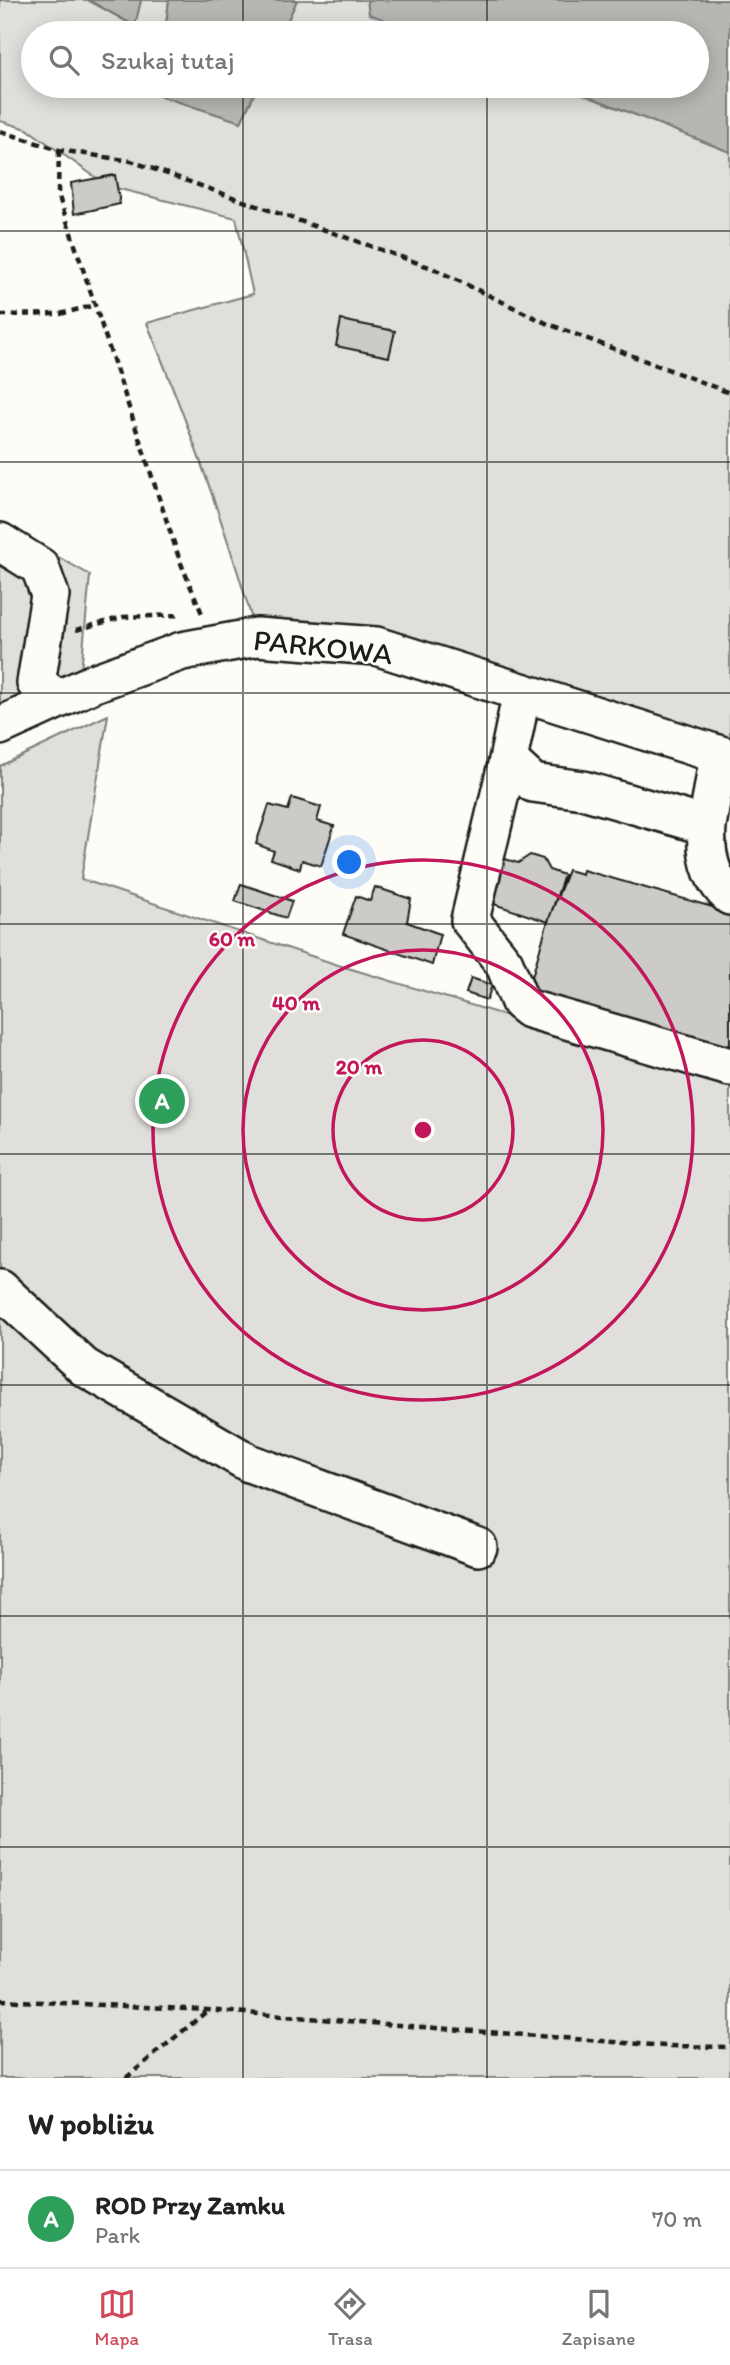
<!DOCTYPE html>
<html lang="pl">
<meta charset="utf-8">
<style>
body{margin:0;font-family:Itim,sans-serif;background:#f6f6f6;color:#222}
.you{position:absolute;left:350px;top:863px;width:24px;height:24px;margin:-18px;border:5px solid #fff;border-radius:50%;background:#1a73e8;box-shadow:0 0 0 10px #1a73e833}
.badge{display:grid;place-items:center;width:46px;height:46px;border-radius:50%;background:#d1495b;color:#fff;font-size:23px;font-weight:700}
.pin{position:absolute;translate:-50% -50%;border:4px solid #fff;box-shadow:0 2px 7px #0006}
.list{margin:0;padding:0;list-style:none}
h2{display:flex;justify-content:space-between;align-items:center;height:91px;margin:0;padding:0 28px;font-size:30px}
h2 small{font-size:23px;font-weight:400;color:#767676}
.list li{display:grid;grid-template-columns:46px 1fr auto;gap:21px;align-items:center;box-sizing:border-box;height:98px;padding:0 28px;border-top:2px solid #e0e0e0}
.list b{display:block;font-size:26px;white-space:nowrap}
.list p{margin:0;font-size:23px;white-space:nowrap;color:#767676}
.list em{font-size:23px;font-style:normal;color:#767676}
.icon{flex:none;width:38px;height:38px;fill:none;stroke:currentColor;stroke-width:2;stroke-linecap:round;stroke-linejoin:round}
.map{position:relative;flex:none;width:730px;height:2078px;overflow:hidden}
.search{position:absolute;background:#fff;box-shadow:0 4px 18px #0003;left:21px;right:21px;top:21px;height:77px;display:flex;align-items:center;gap:18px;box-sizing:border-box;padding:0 24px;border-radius:38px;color:#767676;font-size:26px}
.sheet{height:189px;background:#fff}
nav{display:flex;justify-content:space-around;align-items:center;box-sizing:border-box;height:98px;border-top:2px solid #e0e0e0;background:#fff;font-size:19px;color:#767676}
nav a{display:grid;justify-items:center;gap:4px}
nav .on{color:#d1495b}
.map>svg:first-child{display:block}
.green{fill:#e0dfdb;stroke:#7e7e7c;stroke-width:2}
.water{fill:#b7b6b2;stroke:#797876;stroke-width:2}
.building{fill:#cccbc8;stroke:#1c1c1c;stroke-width:2}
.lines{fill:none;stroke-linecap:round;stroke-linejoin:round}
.minor-casing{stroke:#1c1c1c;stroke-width:42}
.path{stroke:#1c1c1c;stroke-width:4.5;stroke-dasharray:7 5;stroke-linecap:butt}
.minor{stroke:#fdfcf7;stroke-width:37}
.grid{fill:none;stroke:#1c1c1c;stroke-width:2;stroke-opacity:0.55}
.ring{fill:none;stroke:#c2185b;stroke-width:3.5}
.labels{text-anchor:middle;stroke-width:5;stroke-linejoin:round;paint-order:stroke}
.street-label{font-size:30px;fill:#1c1c1c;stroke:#fdfcf7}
.centre{fill:#c2185b;stroke:#fdfcf7;stroke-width:3.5}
.ring-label{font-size:21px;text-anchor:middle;font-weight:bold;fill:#c2185b;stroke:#fdfcf7;stroke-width:5;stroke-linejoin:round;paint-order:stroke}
</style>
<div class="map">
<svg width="730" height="2078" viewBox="0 0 730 2078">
<rect width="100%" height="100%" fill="#fdfcf7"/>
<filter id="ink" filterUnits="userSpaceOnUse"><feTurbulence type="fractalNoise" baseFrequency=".0143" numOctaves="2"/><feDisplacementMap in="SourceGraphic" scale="14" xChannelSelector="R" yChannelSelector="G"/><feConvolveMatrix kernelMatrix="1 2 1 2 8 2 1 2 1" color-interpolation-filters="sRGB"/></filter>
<g filter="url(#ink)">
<path class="green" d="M0,0H88L134,26L141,0H169L165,33H33V86H156L155,93L241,122L258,86H562L730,152V758L436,665L257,637C227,530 189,426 147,323L253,294L236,218L108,186L27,129L0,121Z
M297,0H367L370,14L421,33H282Z
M0,524L90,575L81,672L0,720Z
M108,715L81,879L338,965L730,1083V2078H0V766Z"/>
<path class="water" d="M88,0H141L135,26Z
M169,0H297L282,33H165Z
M367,0H730V152L562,86H697V33H421L369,14Z
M156,86H258L241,122L154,94Z"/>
<path class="building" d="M115,175L120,204L74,214L71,183Z
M341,320L395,331L389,357L336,346Z
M292,798L321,807L317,821L334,826L321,866L302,860L300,869L271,859L274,851L256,844L269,805L288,810Z
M530,855L543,859L549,870L564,875L548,922L485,901L499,857L518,863Z
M568,870L582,874L583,870L730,912V1059L528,991L548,921Z
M241,884L292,901L286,918L235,901Z
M375,887L411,899L407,922L440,934L432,965L343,934L356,896L370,901Z
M471,978L492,985L487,1000L466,993Z"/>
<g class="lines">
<g class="minor-casing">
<path id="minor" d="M0,542L40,567L50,595L36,683L58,699
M522,692L508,760L533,783L583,790L707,826L719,755
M0,726L94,683L182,651L257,637L376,646L730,758
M508,760L470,920L504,963L520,1002L529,1009L730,1067
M707,826C705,852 709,878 730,896
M0,1289L84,1367L249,1463L478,1547"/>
</g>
<path class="path" d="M0,131L59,150L131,161L432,268L546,323L730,393
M59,150L58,194L180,561L203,616
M0,315L60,314L95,305
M76,630L123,617L181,615
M0,2000L207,2010L665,2046L730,2047
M126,2078L207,2011"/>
<use href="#minor" class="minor"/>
</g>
</g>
<path class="grid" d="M243,0V33M487,0V33M243,86V2078M487,86V2078M0,231H730M0,462H730M0,693H730M0,924H730M0,1154H730M0,1385H730M0,1616H730M0,1847H730"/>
<g class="ring">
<circle cx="423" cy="1130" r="90"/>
<circle cx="423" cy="1130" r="180"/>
<circle cx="423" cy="1130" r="270"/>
</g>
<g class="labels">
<g class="street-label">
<text transform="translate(323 647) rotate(6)" y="10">PARKOWA</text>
</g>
</g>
<circle cx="423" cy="1130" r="10" class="centre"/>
<g class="ring-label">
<text x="232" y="946">60 m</text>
<text x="296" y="1010">40 m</text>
<text x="359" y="1074">20 m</text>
</g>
</svg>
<div class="you"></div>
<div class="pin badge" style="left:162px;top:1101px;background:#2e9e5b">A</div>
<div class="search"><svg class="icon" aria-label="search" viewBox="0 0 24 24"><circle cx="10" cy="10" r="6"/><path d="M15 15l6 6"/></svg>Szukaj tutaj</div>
</div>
<section class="sheet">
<h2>W pobliżu<small></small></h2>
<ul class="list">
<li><span class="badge" style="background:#2e9e5b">A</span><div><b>ROD Przy Zamku</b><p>Park</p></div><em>70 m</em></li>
</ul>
</section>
<nav>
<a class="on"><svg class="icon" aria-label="map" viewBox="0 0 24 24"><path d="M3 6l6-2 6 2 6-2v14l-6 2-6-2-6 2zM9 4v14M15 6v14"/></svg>Mapa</a>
<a><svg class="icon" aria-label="directions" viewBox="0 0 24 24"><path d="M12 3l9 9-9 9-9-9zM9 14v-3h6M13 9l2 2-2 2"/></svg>Trasa</a>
<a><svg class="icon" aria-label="saved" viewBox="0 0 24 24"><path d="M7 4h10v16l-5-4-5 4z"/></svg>Zapisane</a>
</nav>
